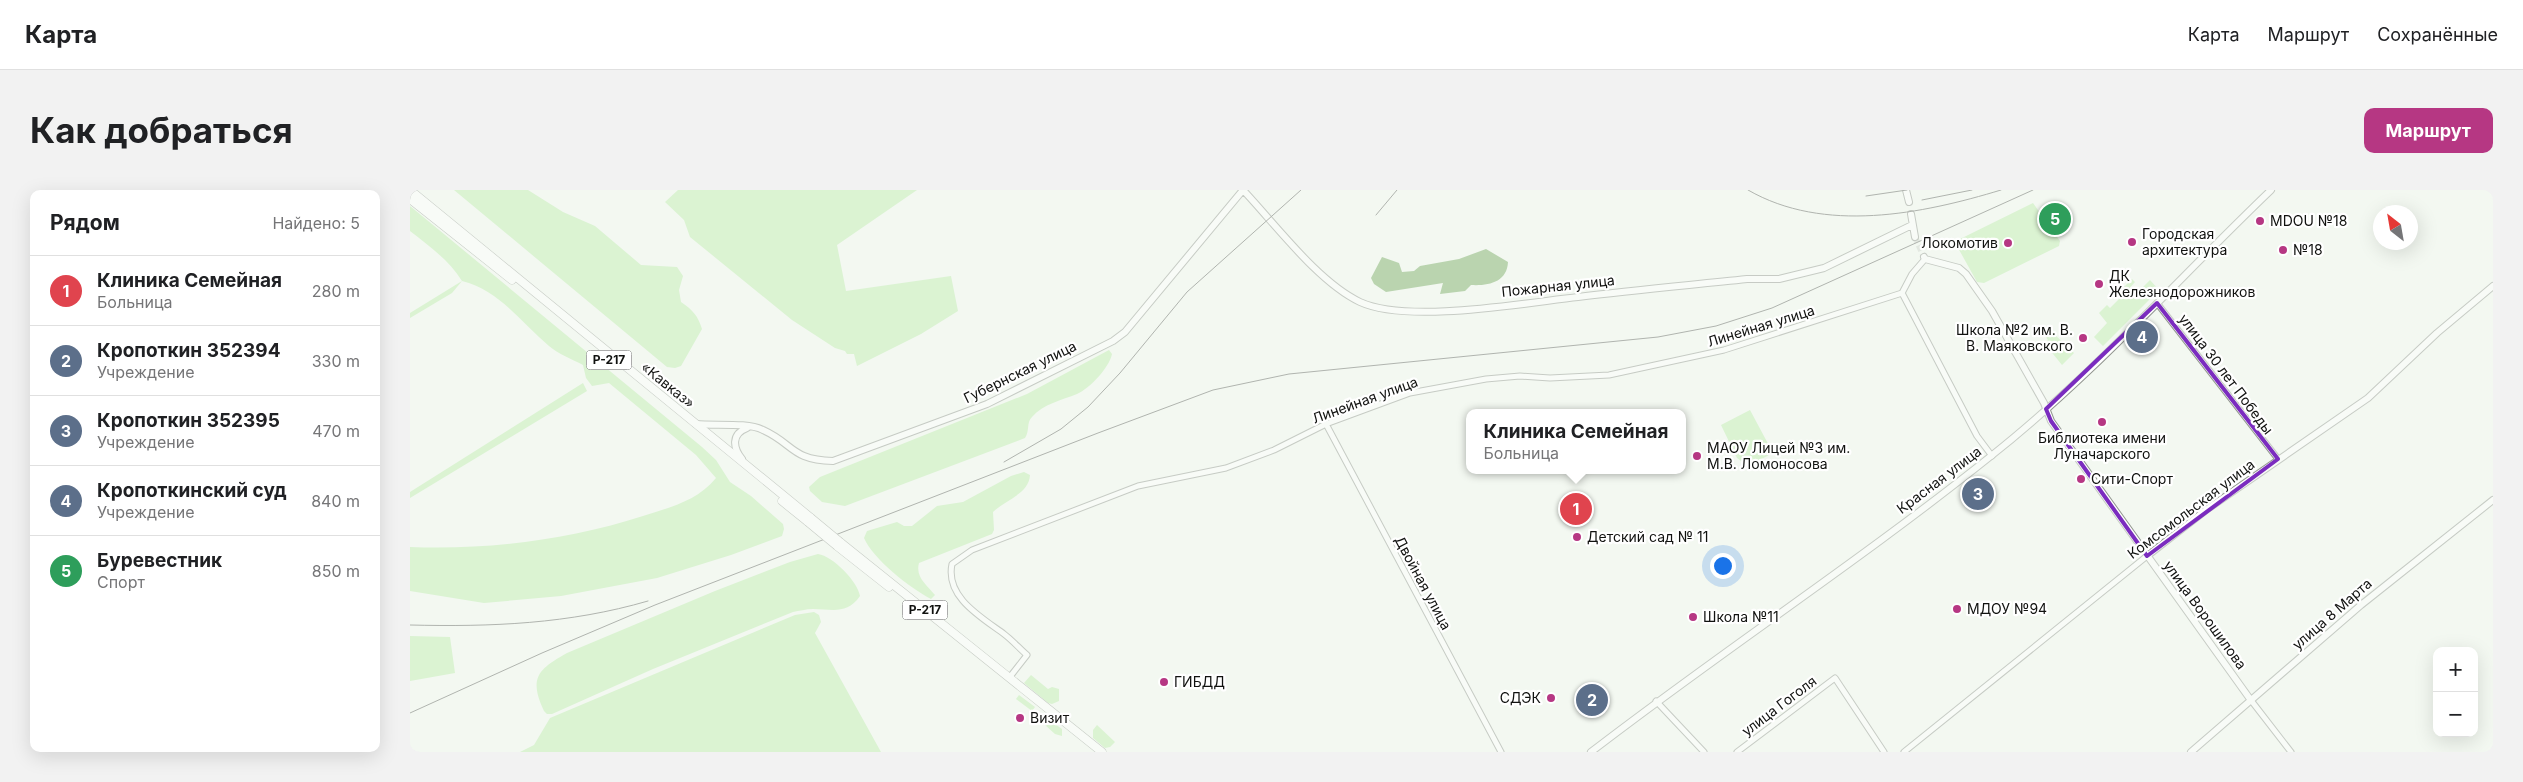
<!DOCTYPE html>
<html lang="ru">
<meta charset="utf-8">
<style>
body{margin:0;font-family:Inter,sans-serif;background:#f2f2f2;color:#202124}
.controls{position:absolute;right:15px;bottom:15px;display:grid;overflow:hidden;border-radius:10px;box-shadow:0 5px 20px #0002}
.controls button{width:45px;height:45px;display:grid;place-items:center;padding:0;border:0;border-bottom:1px solid #e0e0e0;background:#fff;color:#202124;font:25px sans-serif}
.compass{position:absolute;left:1963px;top:15px;width:45px;height:45px;border-radius:50%;background:#fff;box-shadow:0 5px 20px #0002;rotate:329deg}
.you{position:absolute;left:1312px;top:375px;width:18px;height:18px;margin:-12px;border:4px solid #fff;border-radius:50%;background:#1a73e8;box-shadow:0 0 0 8px #1a73e833}
.badge{display:grid;place-items:center;width:32px;height:32px;border-radius:50%;background:#b63783;color:#fff;font-size:16px;font-weight:700}
.pin{position:absolute;translate:-50% -50%;border:2px solid #fff;box-shadow:0 1px 5px #0006}
.popup{position:absolute;left:1056px;top:219px;width:220px;height:65px;box-sizing:border-box;display:grid;place-content:center;border-radius:10px;background:#fff;filter:drop-shadow(0 1px 4px #0005);font-size:16px;white-space:nowrap;color:#757577}
.popup b{font-size:19px;color:#202124}
.popup::after{content:'';position:absolute;left:50%;top:100%;margin-left:-10px;border:10px solid transparent;border-top-color:#fff}
.list{margin:0;padding:0;list-style:none}
h2{display:flex;justify-content:space-between;align-items:center;height:65px;margin:0;padding:0 20px;font-size:21px}
h2 small{font-size:16px;font-weight:400;color:#757577}
.list li{display:grid;grid-template-columns:32px 1fr auto;gap:15px;align-items:center;box-sizing:border-box;height:70px;padding:0 20px;border-top:1px solid #e0e0e0}
.list b{display:block;font-size:19px;white-space:nowrap}
.list p{margin:0;font-size:16px;white-space:nowrap;color:#757577}
.list em{font-size:16px;font-style:normal;color:#757577}
.map{position:relative;flex:none;width:2083px;height:562px;overflow:hidden;border-radius:10px}
header{display:flex;align-items:center;gap:30px;box-sizing:border-box;height:70px;padding:0 25px;background:#fff;border-bottom:1px solid #e0e0e0}
header strong{font-size:24px}
nav{display:flex;gap:28px;margin-inline-start:auto;font-size:18px}
.intro{display:flex;align-items:center;justify-content:space-between;box-sizing:border-box;height:120px;padding:0 30px}
h1{margin:0;font-size:35px}
.button{padding:12px 22px;border-radius:10px;background:#b63783;color:#fff;font-size:18px;font-weight:700}
main{display:flex;gap:30px;padding:0 30px}
aside{flex:1;background:#fff;border-radius:10px;box-shadow:0 5px 20px #0002}
.map>svg:first-child{display:block}
.green{fill:#beedae}
.water{fill:#75a961}
.lines{fill:none;stroke-linecap:round;stroke-linejoin:round}
.major-tunnel{stroke:#d1d6cf;stroke-width:6;stroke-dasharray:6 3;stroke-linecap:butt}
.minor-casing{stroke:#929690;stroke-width:7}
.major-casing{stroke:#929690;stroke-width:8}
.highway-casing{stroke:#929690;stroke-width:9}
.minor{stroke:#fff;stroke-width:5}
.major{stroke:#fff;stroke-width:6}
.highway{stroke:#fff;stroke-width:8}
.rail{stroke:#60625f;stroke-width:1}
.highway-bridge-casing{stroke:#929690;stroke-width:9;stroke-linecap:butt}
.highway-bridge{stroke:#fff;stroke-width:8}
.marked{fill:none;stroke:#7b2cbf;stroke-width:4;stroke-linejoin:round}
.poi-dot{fill:#b63783;stroke:#fff;stroke-width:2}
.labels{text-anchor:middle;stroke-width:4.5;stroke-linejoin:round;paint-order:stroke}
.shield{fill:#fff;stroke:#585958;stroke-width:1}
.shield-label{font-size:12px;font-weight:bold;fill:#111210}
.poi-label{font-size:14px;fill:#111210;stroke:#fff;text-anchor:start}
.street-label{font-size:14px;fill:#111210;stroke:#fff}
</style>
<header>
<strong>Карта</strong>
<nav><a>Карта</a><a>Маршрут</a><a>Сохранённые</a></nav>
</header>
<div class="intro"><h1>Как добраться</h1><a class="button">Маршрут</a></div>
<main>
<aside>
<h2>Рядом<small>Найдено: 5</small></h2>
<ul class="list">
<li><span class="badge" style="background:#e0444e">1</span><div><b>Клиника Семейная</b><p>Больница</p></div><em>280 m</em></li>
<li><span class="badge" style="background:#5c6f8a">2</span><div><b>Кропоткин 352394</b><p>Учреждение</p></div><em>330 m</em></li>
<li><span class="badge" style="background:#5c6f8a">3</span><div><b>Кропоткин 352395</b><p>Учреждение</p></div><em>470 m</em></li>
<li><span class="badge" style="background:#5c6f8a">4</span><div><b>Кропоткинский суд</b><p>Учреждение</p></div><em>840 m</em></li>
<li><span class="badge" style="background:#2e9e5b">5</span><div><b>Буревестник</b><p>Спорт</p></div><em>850 m</em></li>
</ul>
</aside>
<div class="map">
<svg width="2083" height="562" viewBox="0 0 2083 562">
<rect width="100%" height="100%" fill="#f3f8f1"/>
<path class="green" d="M44,0H118L153,22L185,36L231,75L267,77L273,86L269,100L271,112C283,120 288,126 292,139L271,176L265,178L257,177Z
M268,0H507L427,55L436,101L541,86L548,121L511,144L447,176L444,164H437L435,161L425,158L382,130L280,47L274,30L255,12Z
M1623,13L1650,51L1649,56L1574,93L1567,92L1547,56L1548,50Z
M0,16L292,257L306,270L320,292L341,306L373,334L374,339L372,346L321,365L247,388L151,406L74,413L0,401V357C79,360 158,350 233,326C261,317 287,311 306,288L286,265L199,193L182,196L176,188L173,175C162,169 148,164 139,156C112,133 89,100 52,91L42,103L0,128V123L52,91C39,70 19,56 0,41Z
M1722,89L1725,92L1717,101L1723,107L1740,90L1749,100L1693,156L1684,147L1697,133L1689,123L1697,115L1700,118L1711,107L1708,103Z
M1642,142L1664,163L1652,175L1635,154L1638,150L1636,147Z
M699,160L702,164C699,178 680,198 667,204C652,210 633,214 622,227C616,233 620,241 615,248L435,316L412,312L400,301L399,297L410,287L617,204Z
M173,193L177,201L0,308V302Z
M1340,220L1363,263L1338,276L1327,268L1311,235Z
M614,282L620,285C619,304 595,310 583,322L584,340L582,344L509,373C505,387 517,395 525,405L521,409C500,398 463,369 454,348L457,341L487,332L494,336H502L527,316L553,312L601,286Z
M408,364C423,366 448,392 450,406C437,425 422,419 403,419C396,419 389,421 383,422L243,479L142,524H137L134,521C118,487 129,479 157,463L305,401L380,372Z
M404,422L409,425L411,432L405,443L471,562H110L124,555L140,528L385,425Z
M0,446L40,447L45,483L0,491Z
M621,485L638,499L642,497L649,499V511L642,514L638,513L614,493Z
M609,505L625,517L622,521L606,509Z
M638,529L652,539V546L645,544L635,535Z
M687,535L705,552L700,557L695,558L683,548V540Z"/>
<path class="water" d="M1076,59L1098,72C1097,92 1079,96 1061,95L1055,101L1030,104L1033,93L976,102L964,94L961,88L972,67L989,73L992,82L1004,81L1010,76L1049,69Z"/>
<g class="lines">
<path class="major-tunnel" d="M1505,47L1514,67"/>
<g class="minor-casing">
<path id="minor" d="M1492,103L1567,246L1582,266
M1747,113L1868,269
M916,234L1091,562
M599,488L617,465C609,458 602,450 594,444C571,427 535,407 542,374L562,360L728,296L816,278L864,260L916,234L1000,203L1076,189L1110,186L1140,188L1199,185L1314,160L1492,103L1502,84L1515,69
M1840,509L1881,562
M1246,511L1294,562
M1327,562L1425,488L1474,562
M1494,562L1737,366"/>
</g>
<g class="major-casing">
<path id="major" d="M833,0C866,35 908,92 950,112C998,134 1114,113 1168,107C1224,100 1281,95 1337,89H1369L1414,78L1502,35
M1496,0L1499,12
M1501,24L1505,47
M1514,67L1515,69L1549,78L1556,84L1582,121L1634,213L1641,231L1840,509
M286,234C305,236 337,232 353,240C384,254 381,270 423,271L577,214L703,151L715,142L833,0
M332,269C323,258 321,244 337,238
M1737,366L1796,320L1958,208L2027,143L2083,96
M1181,562C1312,461 1451,370 1581,266C1682,186 1768,89 1861,0
M1781,562L1951,415L2083,310"/>
</g>
<g class="highway-casing">
<path id="highway" d="M0,0L401,328
M0,9L102,90
M372,311L398,332
M430,352L692,562
M427,356L479,397"/>
</g>
<use href="#minor" class="minor"/>
<use href="#major" class="major"/>
<use href="#highway" class="highway"/>
<path class="rail" d="M1338,0C1414,44 1512,24 1591,0
M1456,6L1497,0
M1512,10L1562,0
M966,25L987,0
M594,272L651,239L678,217L710,183L777,102L891,0
M0,435C81,437 159,434 238,411
M0,523L132,463L245,415L688,243L803,200L879,184L1248,147L1306,136L1362,118L1623,0"/>
<g class="highway-bridge-casing">
<path id="highway-bridge" d="M401,328L430,352
M398,332L427,356"/>
</g>
<use href="#highway-bridge" class="highway-bridge"/>
</g>
<path d="M0 0H2083V562H0ZM1747,113L1868,269L1737,366L1641,231L1636,219Z" fill="#f3f8f1" fill-opacity=".55" fill-rule="evenodd"/>
<path class="marked" d="M1747,113L1868,269L1737,366L1641,231L1636,219Z"/>
<g class="poi-dot">
<circle cx="1850" cy="31" r="5"/>
<circle cx="1722" cy="52" r="5"/>
<circle cx="1598" cy="53" r="5"/>
<circle cx="1873" cy="60" r="5"/>
<circle cx="1689" cy="94" r="5"/>
<circle cx="1673" cy="148" r="5"/>
<circle cx="1692" cy="232" r="5"/>
<circle cx="1287" cy="266" r="5"/>
<circle cx="1671" cy="289" r="5"/>
<circle cx="1167" cy="347" r="5"/>
<circle cx="1547" cy="419" r="5"/>
<circle cx="1283" cy="427" r="5"/>
<circle cx="754" cy="492" r="5"/>
<circle cx="1141" cy="508" r="5"/>
<circle cx="610" cy="528" r="5"/>
</g>
<g class="labels">
<g class="shield">
<rect x="176.5" y="160.5" width="45" height="19" rx="4"/>
<rect x="492.5" y="410.5" width="45" height="19" rx="4"/>
</g>
<g class="shield-label">
<text x="199" y="174">Р-217</text>
<text x="515" y="424">Р-217</text>
</g>
<g class="poi-label">
<text x="1860" y="36">MDOU №18</text>
<text x="1732" y="49">Городская<tspan x="1732" dy="16">архитектура</tspan></text>
<text x="1588" y="58" text-anchor="end">Локомотив</text>
<text x="1883" y="65">№18</text>
<text x="1699" y="91">ДК<tspan x="1699" dy="16">Железнодорожников</tspan></text>
<text x="1663" y="145" text-anchor="end">Школа №2 им. В.<tspan x="1663" dy="16">В. Маяковского</tspan></text>
<text x="1692" y="253" text-anchor="middle">Библиотека имени<tspan x="1692" dy="16">Луначарского</tspan></text>
<text x="1297" y="263">МАОУ Лицей №3 им.<tspan x="1297" dy="16">М.В. Ломоносова</tspan></text>
<text x="1681" y="294">Сити-Спорт</text>
<text x="1177" y="352">Детский сад № 11</text>
<text x="1557" y="424">МДОУ №94</text>
<text x="1293" y="432">Школа №11</text>
<text x="764" y="497">ГИБДД</text>
<text x="1131" y="513" text-anchor="end">СДЭК</text>
<text x="620" y="533">Визит</text>
</g>
<g class="street-label">
<text transform="translate(1148 96) rotate(-6)" y="5">Пожарная улица</text>
<text transform="translate(1351 136) rotate(-17)" y="5">Линейная улица</text>
<text transform="translate(610 182) rotate(-26)" y="5">Губернская улица</text>
<text transform="translate(1816 184) rotate(53)" y="5">улица 30 лет Победы</text>
<text transform="translate(258 195) rotate(39)" y="5">«Кавказ»</text>
<text transform="translate(955 210) rotate(-20)" y="5">Линейная улица</text>
<text transform="translate(1529 290) rotate(-37)" y="5">Красная улица</text>
<text transform="translate(1781 319) rotate(-37)" y="5">Комсомольская улица</text>
<text transform="translate(1013 393) rotate(62)" y="5">Двойная улица</text>
<text transform="translate(1922 424) rotate(-41)" y="5">улица 8 Марта</text>
<text transform="translate(1795 425) rotate(54)" y="5">улица Ворошилова</text>
<text transform="translate(1369 516) rotate(-37)" y="5">улица Гоголя</text>
</g>
</g>
</svg>
<div class="controls">
<button>+</button>
<button>−</button>
</div>
<svg class="compass" viewBox="-18 -18 36 36"><path d="M0-13l5 13h-10z" fill="#e53935"/><path d="M0 13l5-13h-10z" fill="#757577"/></svg>
<div class="you"></div>
<div class="pin badge" style="left:1166px;top:319px;background:#e0444e">1</div>
<div class="popup"><b>Клиника Семейная</b>Больница</div>
<div class="pin badge" style="left:1182px;top:510px;background:#5c6f8a">2</div>
<div class="pin badge" style="left:1568px;top:304px;background:#5c6f8a">3</div>
<div class="pin badge" style="left:1732px;top:147px;background:#5c6f8a">4</div>
<div class="pin badge" style="left:1645px;top:29px;background:#2e9e5b">5</div>
</div>
</main>
